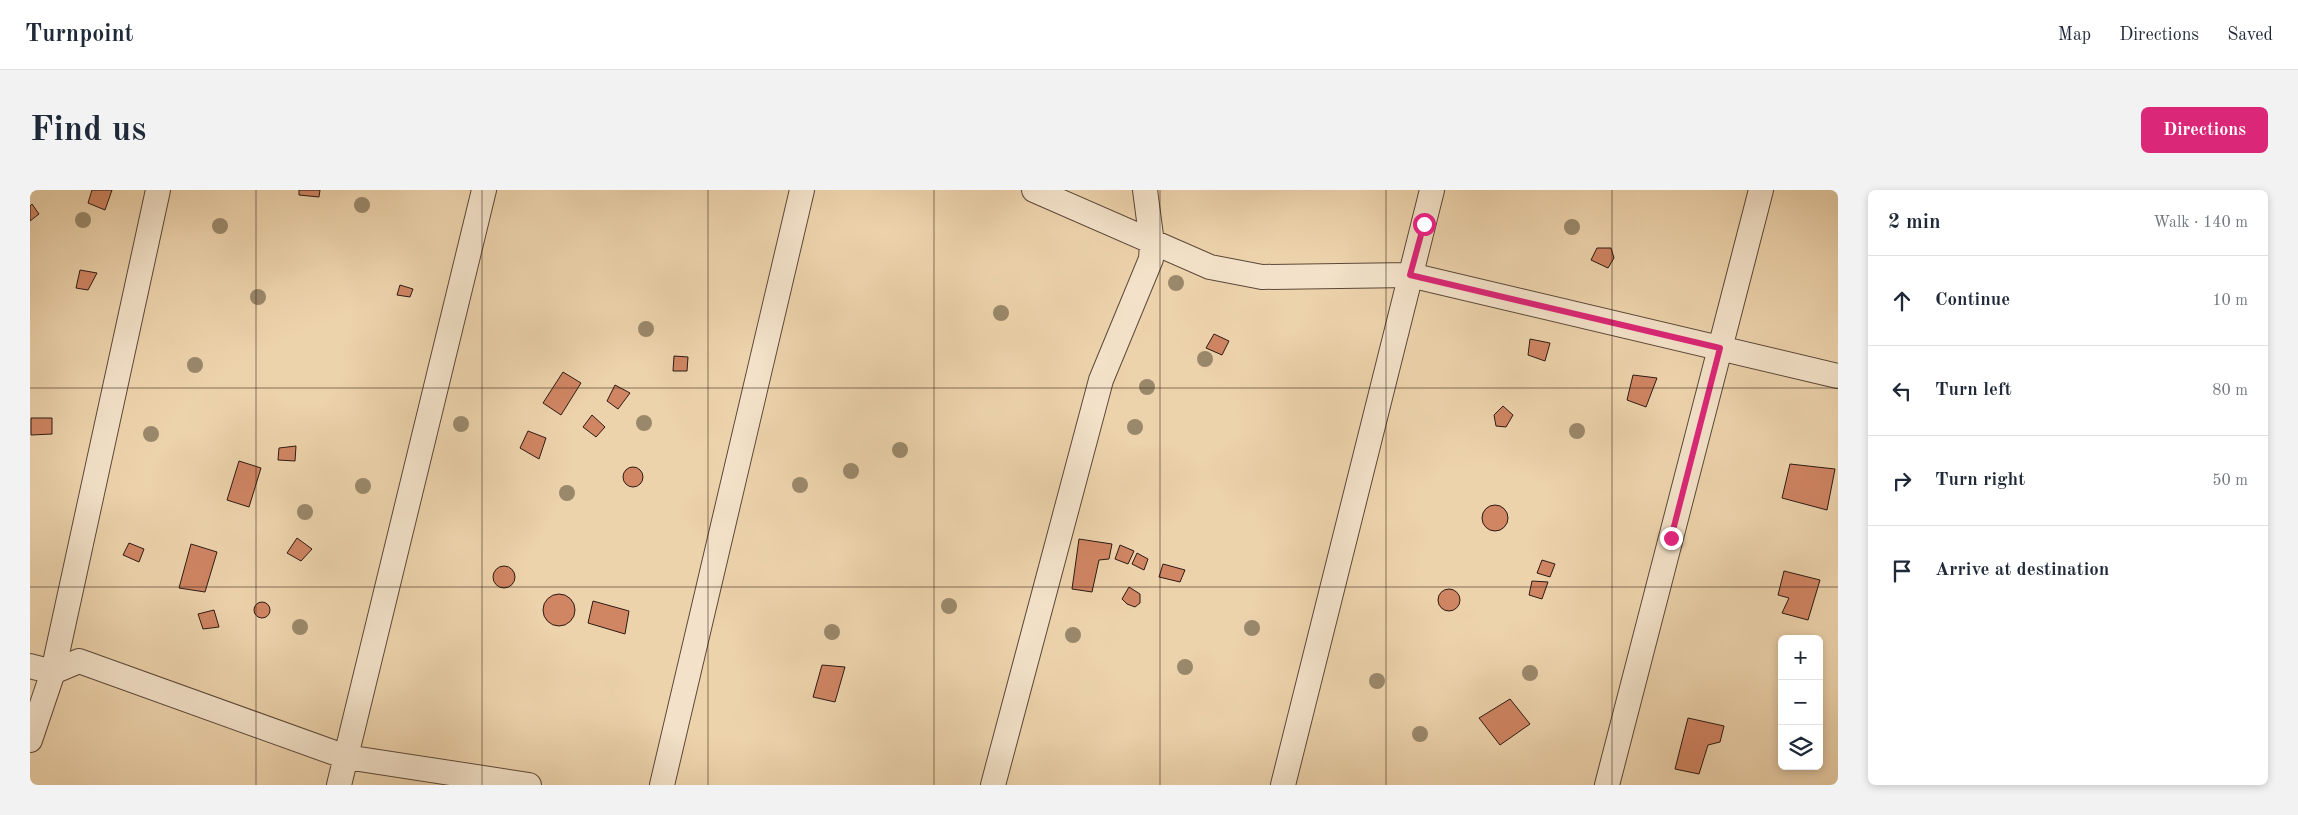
<!DOCTYPE html>
<meta charset="utf-8">
<style>
body{margin:0;font-family:"Old Standard TT",serif;background:#f2f2f3;color:#1f2937}
.controls{position:absolute;right:15px;bottom:15px;display:grid;overflow:hidden;border-radius:8px;box-shadow:0 2px 8px #0003}
.controls button{width:45px;height:45px;display:grid;place-items:center;padding:0;border:0;border-bottom:1px solid #e0e1e3;background:#fff;color:#1f2937;font:25px sans-serif}
.stop{position:absolute;width:15px;height:15px;margin:-11px;border:4px solid #db2777;border-radius:50%;background:#fff}
.stop.end{background:#db2777;border-color:#fff;box-shadow:0 1px 5px #0008}
.list{margin:0;padding:0;list-style:none}
h2{display:flex;justify-content:space-between;align-items:center;height:65px;margin:0;padding:0 20px;font-size:21px}
h2 small{font-size:16px;font-weight:400;color:#747a83}
.list li{display:grid;grid-template-columns:32px 1fr auto;gap:15px;align-items:center;box-sizing:border-box;height:90px;padding:0 20px;border-top:1px solid #e0e1e3}
.list b{display:block;font-size:19px;white-space:nowrap}
.list em{font-size:16px;font-style:normal;color:#747a83}
.icon{flex:none;width:28px;height:28px;fill:none;stroke:currentColor;stroke-width:2;stroke-linecap:round;stroke-linejoin:round}
.map{position:relative;flex:none;width:1808px;height:595px;overflow:hidden;border-radius:8px}
header{display:flex;align-items:center;gap:30px;box-sizing:border-box;height:70px;padding:0 25px;background:#fff;border-bottom:1px solid #e0e1e3}
header strong{font-size:24px}
nav{display:flex;gap:28px;margin-inline-start:auto;font-size:18px}
.intro{display:flex;align-items:center;justify-content:space-between;box-sizing:border-box;height:120px;padding:0 30px}
h1{margin:0;font-size:35px}
.button{padding:12px 22px;border-radius:8px;background:#db2777;color:#fff;font-size:18px;font-weight:700}
main{display:flex;gap:30px;padding:0 30px}
aside{flex:1;background:#fff;border-radius:8px;box-shadow:0 2px 8px #0003}
.map>svg:first-child{display:block}
.building{fill:#d08563;stroke:#2c1a13}
.lines{fill:none;stroke-linecap:round;stroke-linejoin:round}
.minor-casing{stroke:#5c4839;stroke-width:26}
.minor{stroke:#f3e2c9;stroke-width:24}
.tree{fill:#9a886b}
.route{stroke:#db2777;stroke-width:6}
.grid{fill:none;stroke:#2c1a13;stroke-width:1;stroke-opacity:0.55}
</style>
<header>
<strong>Turnpoint</strong>
<nav><a>Map</a><a>Directions</a><a>Saved</a></nav>
</header>
<div class="intro"><h1>Find us</h1><a class="button">Directions</a></div>
<main>
<div class="map">
<svg width="1808" height="595" viewBox="0 0 1808 595">
<rect width="100%" height="100%" fill="#edd3ac"/>
<filter id="stains"><feTurbulence type="fractalNoise" baseFrequency=".004" numOctaves="4"/><feColorMatrix values="0 0 0 0 .2 0 0 0 0 .09 0 0 0 0 .02 0 0 0 .5 -.17"/></filter>
<radialGradient id="worn" r=".72"><stop offset=".6" stop-color="#630" stop-opacity="0"/><stop offset="1" stop-color="#630" stop-opacity=".3"/></radialGradient>
<path class="building" d="M62,0H82L75,20L58,13Z
M269,0H290L289,7L269,5Z
M2,14L9,24L0,31V16Z
M1567,58H1581L1584,68L1578,78L1561,70Z
M50,80L67,83L58,100L46,98Z
M370,95L383,99L380,107L367,105Z
M1184,144L1199,151L1192,165L1176,158Z
M1500,149L1520,153L1515,171L1498,165Z
M644,166L658,167L657,181H643Z
M533,182L551,193L531,225L513,213Z
M1603,185L1627,188L1616,217L1597,210Z
M585,195L600,203L588,219L577,211Z
M1473,216L1483,225L1476,237L1466,236L1464,225Z
M562,225L575,237L566,247L553,237Z
M1,228H22V244L1,245Z
M498,241L516,248L509,269L490,258Z
M266,256L265,271L248,270L249,258Z
M209,271L231,278L219,317L197,310Z
M1760,274L1805,279L1797,320L1752,308Z
M593 287a10 10 0 1 1 20 0a10 10 0 1 1-20 0Z
M1452 328a13 13 0 1 1 26 0a13 13 0 1 1-26 0Z
M267,348L282,359L271,371L257,363Z
M1049,349L1082,354L1079,369L1069,370L1062,402L1042,399Z
M99,353L114,359L109,372L93,365Z
M161,354L187,362L175,402L149,398Z
M1090,355L1104,361L1098,374L1085,369Z
M1107,363L1118,369L1114,380L1102,374Z
M1512,370L1525,374L1520,387L1507,383Z
M1133,374L1155,380L1150,392L1129,387Z
M463 387a11 11 0 1 1 22 0a11 11 0 1 1-22 0Z
M1754,381L1790,390L1778,430L1752,423L1759,408L1748,405Z
M1502,391L1518,392L1512,409L1499,405Z
M1099,397L1110,404V413L1105,417L1097,414L1092,409Z
M1408 410a11 11 0 1 1 22 0a11 11 0 1 1-22 0Z
M513 420a16 16 0 1 1 32 0a16 16 0 1 1-32 0Z
M563,411L599,421L595,444L558,433Z
M224 420a8 8 0 1 1 16 0a8 8 0 1 1-16 0Z
M184,420L189,437L173,439L168,424Z
M792,475L815,477L805,512L783,507Z
M1480,509L1500,534L1470,555L1449,528Z
M1658,528L1694,536L1690,552L1678,555L1669,584L1645,579Z"/>
<g class="lines">
<g class="minor-casing">
<path id="minor" d="M1004,0L1180,77L1232,87L1380,85L1808,186
M0,476L23,482L49,471L316,567L499,595
M0,550L23,482L128,0
M309,595L454,0
M632,595L772,0
M963,595L1071,190L1121,69L1122,53L1115,0
M1253,595L1402,0
M1577,595L1731,0"/>
</g>
<use href="#minor" class="minor"/>
</g>
<g class="tree">
<circle cx="332" cy="15" r="8"/>
<circle cx="53" cy="30" r="8"/>
<circle cx="190" cy="36" r="8"/>
<circle cx="1542" cy="37" r="8"/>
<circle cx="1146" cy="93" r="8"/>
<circle cx="228" cy="107" r="8"/>
<circle cx="971" cy="123" r="8"/>
<circle cx="616" cy="139" r="8"/>
<circle cx="1175" cy="169" r="8"/>
<circle cx="165" cy="175" r="8"/>
<circle cx="1117" cy="197" r="8"/>
<circle cx="614" cy="233" r="8"/>
<circle cx="431" cy="234" r="8"/>
<circle cx="1105" cy="237" r="8"/>
<circle cx="1547" cy="241" r="8"/>
<circle cx="121" cy="244" r="8"/>
<circle cx="870" cy="260" r="8"/>
<circle cx="821" cy="281" r="8"/>
<circle cx="770" cy="295" r="8"/>
<circle cx="333" cy="296" r="8"/>
<circle cx="537" cy="303" r="8"/>
<circle cx="275" cy="322" r="8"/>
<circle cx="919" cy="416" r="8"/>
<circle cx="270" cy="437" r="8"/>
<circle cx="1222" cy="438" r="8"/>
<circle cx="802" cy="442" r="8"/>
<circle cx="1043" cy="445" r="8"/>
<circle cx="1155" cy="477" r="8"/>
<circle cx="1500" cy="483" r="8"/>
<circle cx="1347" cy="491" r="8"/>
<circle cx="1390" cy="544" r="8"/>
</g>
<g class="lines">
<path class="route" d="M1394,34L1380,85L1690,158L1641,348"/>
</g>
<path class="grid" d="M226,0V595M452,0V595M678,0V595M904,0V595M1130,0V595M1356,0V595M1582,0V595M0,198H1808M0,397H1808"/>
<rect width="100%" height="100%" filter="url(#stains)"/>
<rect width="100%" height="100%" fill="url(#worn)"/>
</svg>
<div class="controls">
<button>+</button>
<button>−</button>
<button><svg class="icon" aria-label="layers" viewBox="0 0 24 24"><path d="M12 4l9 5-9 5-9-5zM3 14l9 5 9-5"/></svg></button>
</div>
<div class="stop" style="left:1394px;top:34px"></div>
<div class="stop end" style="left:1641px;top:348px"></div>
</div>
<aside>
<h2>2 min<small>Walk · 140 m</small></h2>
<ul class="list">
<li><svg class="icon" aria-label="ahead" viewBox="0 0 24 24"><path d="M12 20V5M6 11l6-6 6 6"/></svg><div><b>Continue</b></div><em>10 m</em></li>
<li><svg class="icon" aria-label="left" viewBox="0 0 24 24"><path d="M17 20v-9H6M10 6l-5 5 5 5"/></svg><div><b>Turn left</b></div><em>80 m</em></li>
<li><svg class="icon" aria-label="right" viewBox="0 0 24 24"><path d="M7 20v-9h11M14 6l5 5-5 5"/></svg><div><b>Turn right</b></div><em>50 m</em></li>
<li><svg class="icon" aria-label="arrive" viewBox="0 0 24 24"><path d="M6 21V4h12l-3 4 3 4H6"/></svg><div><b>Arrive at destination</b></div></li>
</ul>
</aside>
</main>
